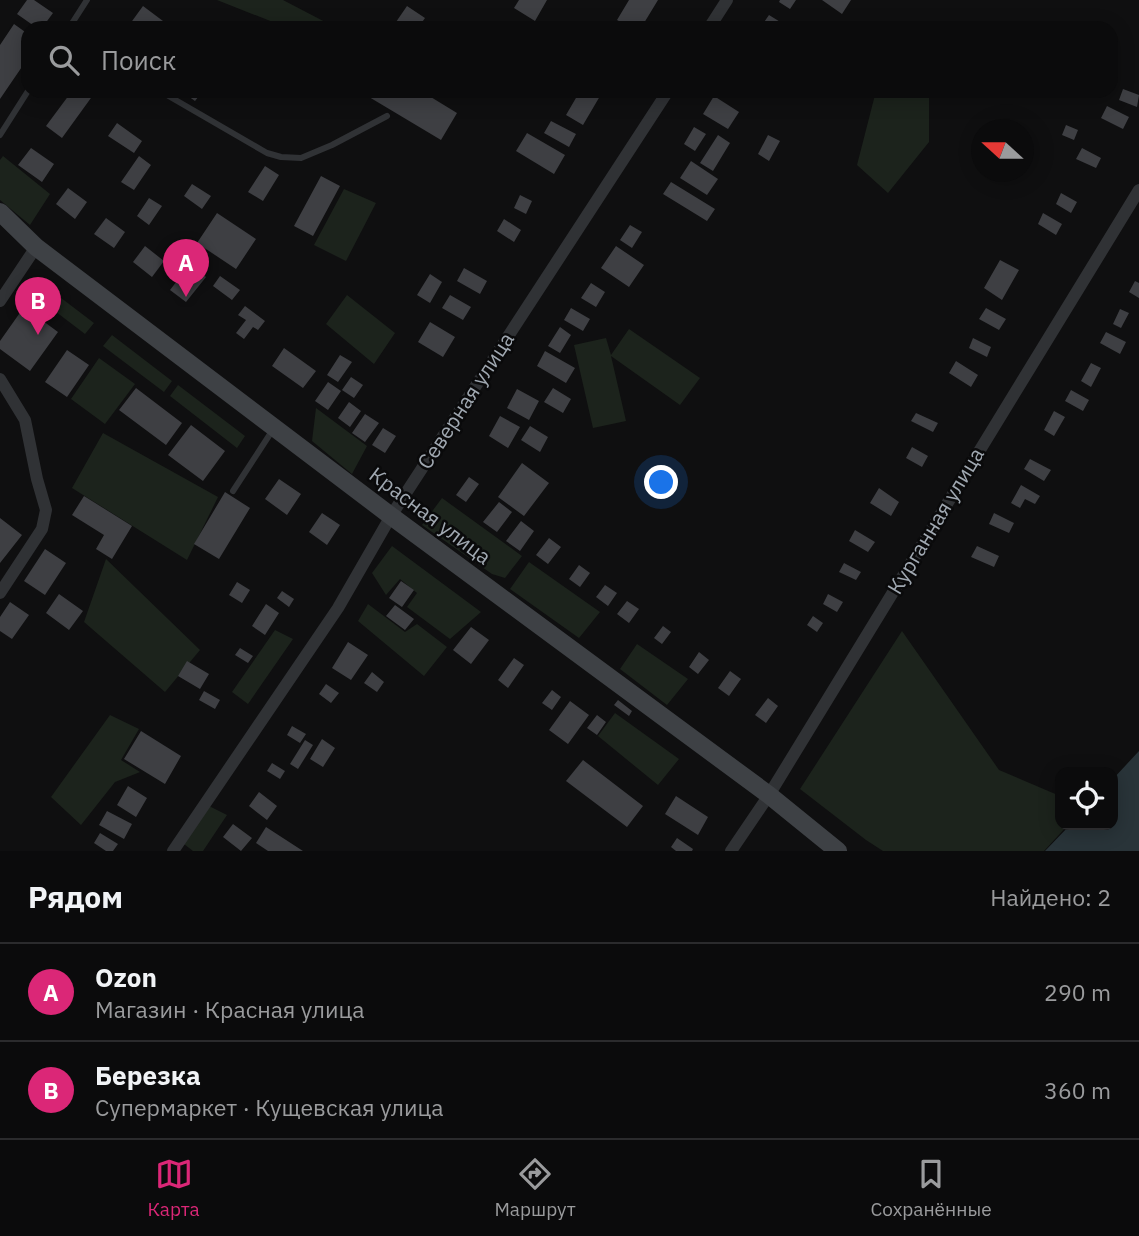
<!DOCTYPE html>
<html lang="ru">
<meta charset="utf-8">
<style>
body{margin:0;font-family:"IBM Plex Sans",sans-serif;background:#141415;color:#f1f3f6}
.controls{position:absolute;right:21px;bottom:21px;display:grid;overflow:hidden;border-radius:14px;box-shadow:0 4px 18px #0003}
.controls button{width:63px;height:63px;display:grid;place-items:center;padding:0;border:0;border-bottom:2px solid #2b2b2d;background:#0b0b0c;color:#f1f3f6;font:35px sans-serif}
.compass{position:absolute;left:971px;top:119px;width:63px;height:63px;border-radius:50%;background:#0b0b0c;box-shadow:0 4px 18px #0003;rotate:291deg}
.you{position:absolute;left:662px;top:483px;width:24px;height:24px;margin:-18px;border:5px solid #fff;border-radius:50%;background:#1a73e8;box-shadow:0 0 0 10px #1a73e833}
.badge{display:grid;place-items:center;width:46px;height:46px;border-radius:50%;background:#db2777;color:#fff;font-size:23px;font-weight:700}
.pin{position:absolute;translate:-50% -58px;filter:drop-shadow(0 2px 4px #0008)}
.pin::after{content:'';position:absolute;top:37px;width:24px;height:21px;background:inherit;clip-path:polygon(0 0,100% 0,50% 100%)}
.list{margin:0;padding:0;list-style:none}
h2{display:flex;justify-content:space-between;align-items:center;height:91px;margin:0;padding:0 28px;font-size:30px}
h2 small{font-size:23px;font-weight:400;color:#9a9b9d}
.list li{display:grid;grid-template-columns:46px 1fr auto;gap:21px;align-items:center;box-sizing:border-box;height:98px;padding:0 28px;border-top:2px solid #2b2b2d}
.list b{display:block;font-size:26px;white-space:nowrap}
.list p{margin:0;font-size:23px;white-space:nowrap;color:#9a9b9d}
.list em{font-size:23px;font-style:normal;color:#9a9b9d}
.icon{flex:none;width:38px;height:38px;fill:none;stroke:currentColor;stroke-width:2;stroke-linecap:round;stroke-linejoin:round}
.map{position:relative;flex:none;width:1139px;height:851px;overflow:hidden}
.search{position:absolute;background:#0b0b0c;box-shadow:0 4px 18px #0003;left:21px;right:21px;top:21px;height:77px;display:flex;align-items:center;gap:18px;box-sizing:border-box;padding:0 24px;border-radius:21px;color:#9a9b9d;font-size:26px}
.sheet{height:287px;background:#0b0b0c}
nav{display:flex;justify-content:space-around;align-items:center;box-sizing:border-box;height:98px;border-top:2px solid #2b2b2d;background:#0b0b0c;font-size:19px;color:#9a9b9d}
nav a{display:grid;justify-items:center;gap:4px}
nav .on{color:#db2777}
.map>svg:first-child{display:block}
.green{fill:#1c231c}
.water{fill:#293439}
.building{fill:#3e3f43}
.lines{fill:none;stroke-linecap:round;stroke-linejoin:round}
.lane{stroke:#303235;stroke-width:6}
.street{stroke:#303235;stroke-width:12}
.secondary{stroke:#3e4145;stroke-width:18}
.labels{text-anchor:middle;stroke-width:5;stroke-linejoin:round;paint-order:stroke}
.street-label{font-size:21px;fill:#a0a8b1;stroke:#0a0a0b}
</style>
<div class="map">
<svg width="1139" height="851" viewBox="0 0 1139 851">
<rect width="100%" height="100%" fill="#0f0f10"/>
<path class="green" d="M217,0H283L329,24L327,28H288Z
M876,91H929V142L888,193L857,165Z
M3,156L50,194L30,225L0,200V160Z
M344,189L376,203L346,261L314,245Z
M48,288L94,323L85,334L39,299Z
M347,295L395,333L374,364L326,324Z
M629,329L700,378L680,405L611,356L626,421L593,428L574,345L606,338L611,355Z
M112,335L172,381L164,392L103,346Z
M99,358L135,384L105,424L71,399Z
M178,385L245,436L237,448L170,396Z
M316,408L367,446L352,474L312,441Z
M103,433L218,497L187,560L72,488Z
M442,498L522,556L505,578L492,574L422,525Z
M392,546L481,612L450,639L407,607L417,593L400,579L386,595L372,573Z
M106,559L200,650L165,692L84,622Z
M529,562L600,612L579,638L510,589Z
M368,604L405,632L417,624L447,647L424,676L358,621Z
M275,630L293,639L248,704L232,692Z
M902,631L999,770L1060,796V825H1068L1044,851H883L866,840L800,789Z
M637,644L688,679L667,705L620,669Z
M615,713L679,759L658,785L598,736Z
M110,715L139,729L121,760L140,772L115,782L81,825L51,797Z
M209,806L227,815L203,851H193L184,844Z"/>
<path class="water" d="M1139,751V851H1045L1070,825H1113V779Z"/>
<path class="building" d="M27,0H34L53,13L42,28H37L17,14Z
M519,0H547L535,21L514,8Z
M629,0H658L641,28H630L617,20Z
M780,0H796L790,9L779,2Z
M822,0H851L842,14Z
M143,6L167,24L164,28H127Z
M407,6L425,18L418,28H405L396,22Z
M769,15L790,28H760Z
M14,24L28,34V58L0,99V45Z
M1123,89L1139,95L1137,107L1119,100Z
M72,91H96L62,138L46,126Z
M181,91H203L195,101Z
M359,91H421L457,113L441,140Z
M580,91H603L583,125L566,115Z
M714,96L739,112L728,129L703,114Z
M1107,106L1129,117L1123,129L1101,118Z
M551,121L576,134L569,147L544,133Z
M117,123L142,141L134,153L108,136Z
M1066,125L1078,130L1074,140L1062,135Z
M694,127L706,134L695,151L684,144Z
M527,133L565,155L554,174L516,151Z
M718,135L730,143L713,171L700,163Z
M768,135L780,141L769,161L758,154Z
M31,148L54,164L42,182L18,165Z
M1082,148L1101,158L1096,168L1076,159Z
M139,156L151,165L134,190L121,182Z
M691,161L718,179L707,195L680,178Z
M265,166L279,175L263,201L248,192Z
M321,176L340,186L313,236L294,226Z
M671,182L715,209L707,221L663,194Z
M192,184L211,196L202,209L184,196Z
M68,188L87,202L75,219L56,204Z
M1061,193L1077,202L1071,213L1056,204Z
M520,195L532,201L526,214L514,208Z
M149,198L162,206L149,225L137,216Z
M217,213L256,239L236,269L197,243Z
M1043,213L1062,224L1056,235L1038,224Z
M106,218L125,232L114,248L94,234Z
M504,219L521,230L514,242L497,231Z
M630,225L642,232L632,248L620,240Z
M145,246L164,261L152,277L133,262Z
M616,246L644,265L629,287L601,268Z
M1000,260L1019,270L1002,300L984,288Z
M190,264L206,277L186,302L170,290Z
M464,268L487,281L480,294L457,281Z
M430,274L442,282L430,303L417,295Z
M220,276L240,290L232,300L213,286Z
M1135,281L1139,283V298L1129,292Z
M591,283L605,292L596,307L581,298Z
M450,295L471,307L463,320L442,308Z
M245,306L265,321L258,330L253,327L244,339L236,333L246,320L238,315Z
M24,307L58,332L30,371L0,349V341Z
M571,308L590,319L583,331L564,320Z
M986,308L1006,319L999,330L979,319Z
M1120,309L1129,313L1121,328L1113,324Z
M430,322L455,337L443,357L418,342Z
M560,327L571,335L560,353L548,346Z
M1106,332L1126,342L1120,354L1100,343Z
M973,338L991,347L987,357L969,348Z
M284,348L316,371L303,388L272,366Z
M67,350L89,365L67,397L45,382Z
M545,351L575,368L566,383L537,366Z
M340,355L352,362L338,382L327,375Z
M956,361L978,375L971,387L949,373Z
M1091,363L1101,368L1091,387L1081,381Z
M351,377L363,385L354,398L342,390Z
M328,382L341,391L328,410L315,401Z
M136,388L182,423L166,445L119,410Z
M553,388L571,399L563,413L544,402Z
M517,389L539,401L529,420L507,408Z
M1071,390L1089,400L1083,411L1065,401Z
M349,402L361,411L350,427L338,418Z
M1054,411L1065,417L1054,436L1044,430Z
M916,413L938,423L933,432L911,421Z
M365,414L379,423L365,442L352,433Z
M500,416L520,427L508,448L489,436Z
M191,425L225,451L203,481L168,455Z
M530,426L548,437L540,452L521,440Z
M383,428L396,436L385,453L372,445Z
M912,447L928,456L922,467L906,458Z
M1030,459L1051,470L1044,481L1024,469Z
M522,463L549,483L524,516L498,497Z
M469,477L479,484L466,502L456,495Z
M279,479L301,494L287,515L265,499Z
M1021,485L1040,496L1035,504L1025,499L1020,508L1011,503Z
M879,488L899,502L891,516L870,503Z
M225,492L250,508L219,559L194,544Z
M84,496L132,526L112,559L96,549L104,535L72,515Z
M499,502L512,512L497,532L483,522Z
M322,513L340,525L327,545L309,532Z
M994,513L1014,523L1009,533L989,524Z
M0,518L22,535L0,563Z
M521,521L534,531L520,551L506,541Z
M855,530L875,542L868,552L849,541Z
M549,538L561,547L548,564L536,555Z
M977,546L999,556L994,567L971,557Z
M45,549L66,563L45,595L24,581Z
M844,563L861,572L856,580L839,572Z
M579,565L590,573L580,587L569,579Z
M401,581L414,590L402,607L389,598Z
M237,582L250,590L242,603L229,595Z
M605,585L617,593L608,606L596,597Z
M282,591L294,599L289,607L277,598Z
M59,594L83,611L69,630L46,613Z
M828,594L843,602L837,612L823,604Z
M627,601L639,609L629,623L617,614Z
M10,602L29,615L12,639L0,631V617Z
M266,604L279,613L265,635L252,626Z
M395,605L414,619L405,630L386,616Z
M813,616L823,623L817,632L807,625Z
M663,626L671,632L662,644L654,638Z
M471,627L489,640L471,664L453,650Z
M348,642L368,655L351,680L332,668Z
M240,648L253,656L248,663L235,655Z
M699,652L709,660L698,674L689,667Z
M514,658L524,665L508,688L498,680Z
M187,661L209,674L200,689L178,676Z
M730,671L741,679L729,696L718,688Z
M372,672L384,682L377,692L364,683Z
M326,684L339,693L331,703L319,694Z
M552,690L561,697L552,710L542,703Z
M204,691L220,700L215,709L199,700Z
M768,698L778,706L766,723L755,715Z
M618,700L632,711L629,716L614,705Z
M570,701L589,715L568,744L549,730Z
M597,715L606,722L597,735L587,728Z
M292,726L306,734L300,743L287,735Z
M141,731L181,756L165,784L124,759Z
M322,739L335,748L323,767L310,759Z
M305,740L313,745L298,769L290,764Z
M583,760L643,806L627,827L566,781Z
M272,763L285,771L280,779L267,771Z
M128,786L147,798L136,817L117,805Z
M259,792L277,806L267,820L249,806Z
M676,796L708,817L698,835L665,814Z
M107,811L132,824L124,839L99,825Z
M233,824L252,838L241,851L223,837Z
M266,827L303,851H268L256,843Z
M100,833L118,844L113,851H106L94,843Z
M677,838L693,849L692,851H676L671,847Z"/>
<g class="lines">
<path class="lane" d="M69,28L87,0
M160,91L267,153L281,157L301,158L332,145L387,116
M0,135L28,91
M233,491L274,428"/>
<path class="street" d="M709,28L727,0
M0,301L36,247
M0,379L25,420L37,479L46,510L42,529L0,593
M173,851L338,608L391,516L668,91
M731,851L769,795L1139,190"/>
<path class="secondary" d="M0,212L36,247L391,516L769,795L838,851"/>
</g>
<g class="labels">
<g class="street-label">
<text transform="translate(466 401) rotate(-57)" y="7">Северная улица</text>
<text transform="translate(430 516) rotate(37)" y="7">Красная улица</text>
<text transform="translate(936 521) rotate(-59)" y="7">Курганная улица</text>
</g>
</g>
</svg>
<div class="controls">
<button><svg class="icon" aria-label="locate" viewBox="0 0 24 24"><circle cx="12" cy="12" r="6"/><path d="M12 2v4M12 18v4M2 12h4M18 12h4"/></svg></button>
</div>
<svg class="compass" viewBox="-18 -18 36 36"><path d="M0-13l5 13h-10z" fill="#e53935"/><path d="M0 13l5-13h-10z" fill="#9a9b9d"/></svg>
<div class="you"></div>
<div class="pin badge" style="left:186px;top:297px">A</div>
<div class="pin badge" style="left:38px;top:335px">B</div>
<div class="search"><svg class="icon" aria-label="search" viewBox="0 0 24 24"><circle cx="10" cy="10" r="6"/><path d="M15 15l6 6"/></svg>Поиск</div>
</div>
<section class="sheet">
<h2>Рядом<small>Найдено: 2</small></h2>
<ul class="list">
<li><span class="badge">A</span><div><b>Ozon</b><p>Магазин · Красная улица</p></div><em>290 m</em></li>
<li><span class="badge">B</span><div><b>Березка</b><p>Супермаркет · Кущевская улица</p></div><em>360 m</em></li>
</ul>
</section>
<nav>
<a class="on"><svg class="icon" aria-label="map" viewBox="0 0 24 24"><path d="M3 6l6-2 6 2 6-2v14l-6 2-6-2-6 2zM9 4v14M15 6v14"/></svg>Карта</a>
<a><svg class="icon" aria-label="directions" viewBox="0 0 24 24"><path d="M12 3l9 9-9 9-9-9zM9 14v-3h6M13 9l2 2-2 2"/></svg>Маршрут</a>
<a><svg class="icon" aria-label="saved" viewBox="0 0 24 24"><path d="M7 4h10v16l-5-4-5 4z"/></svg>Сохранённые</a>
</nav>
